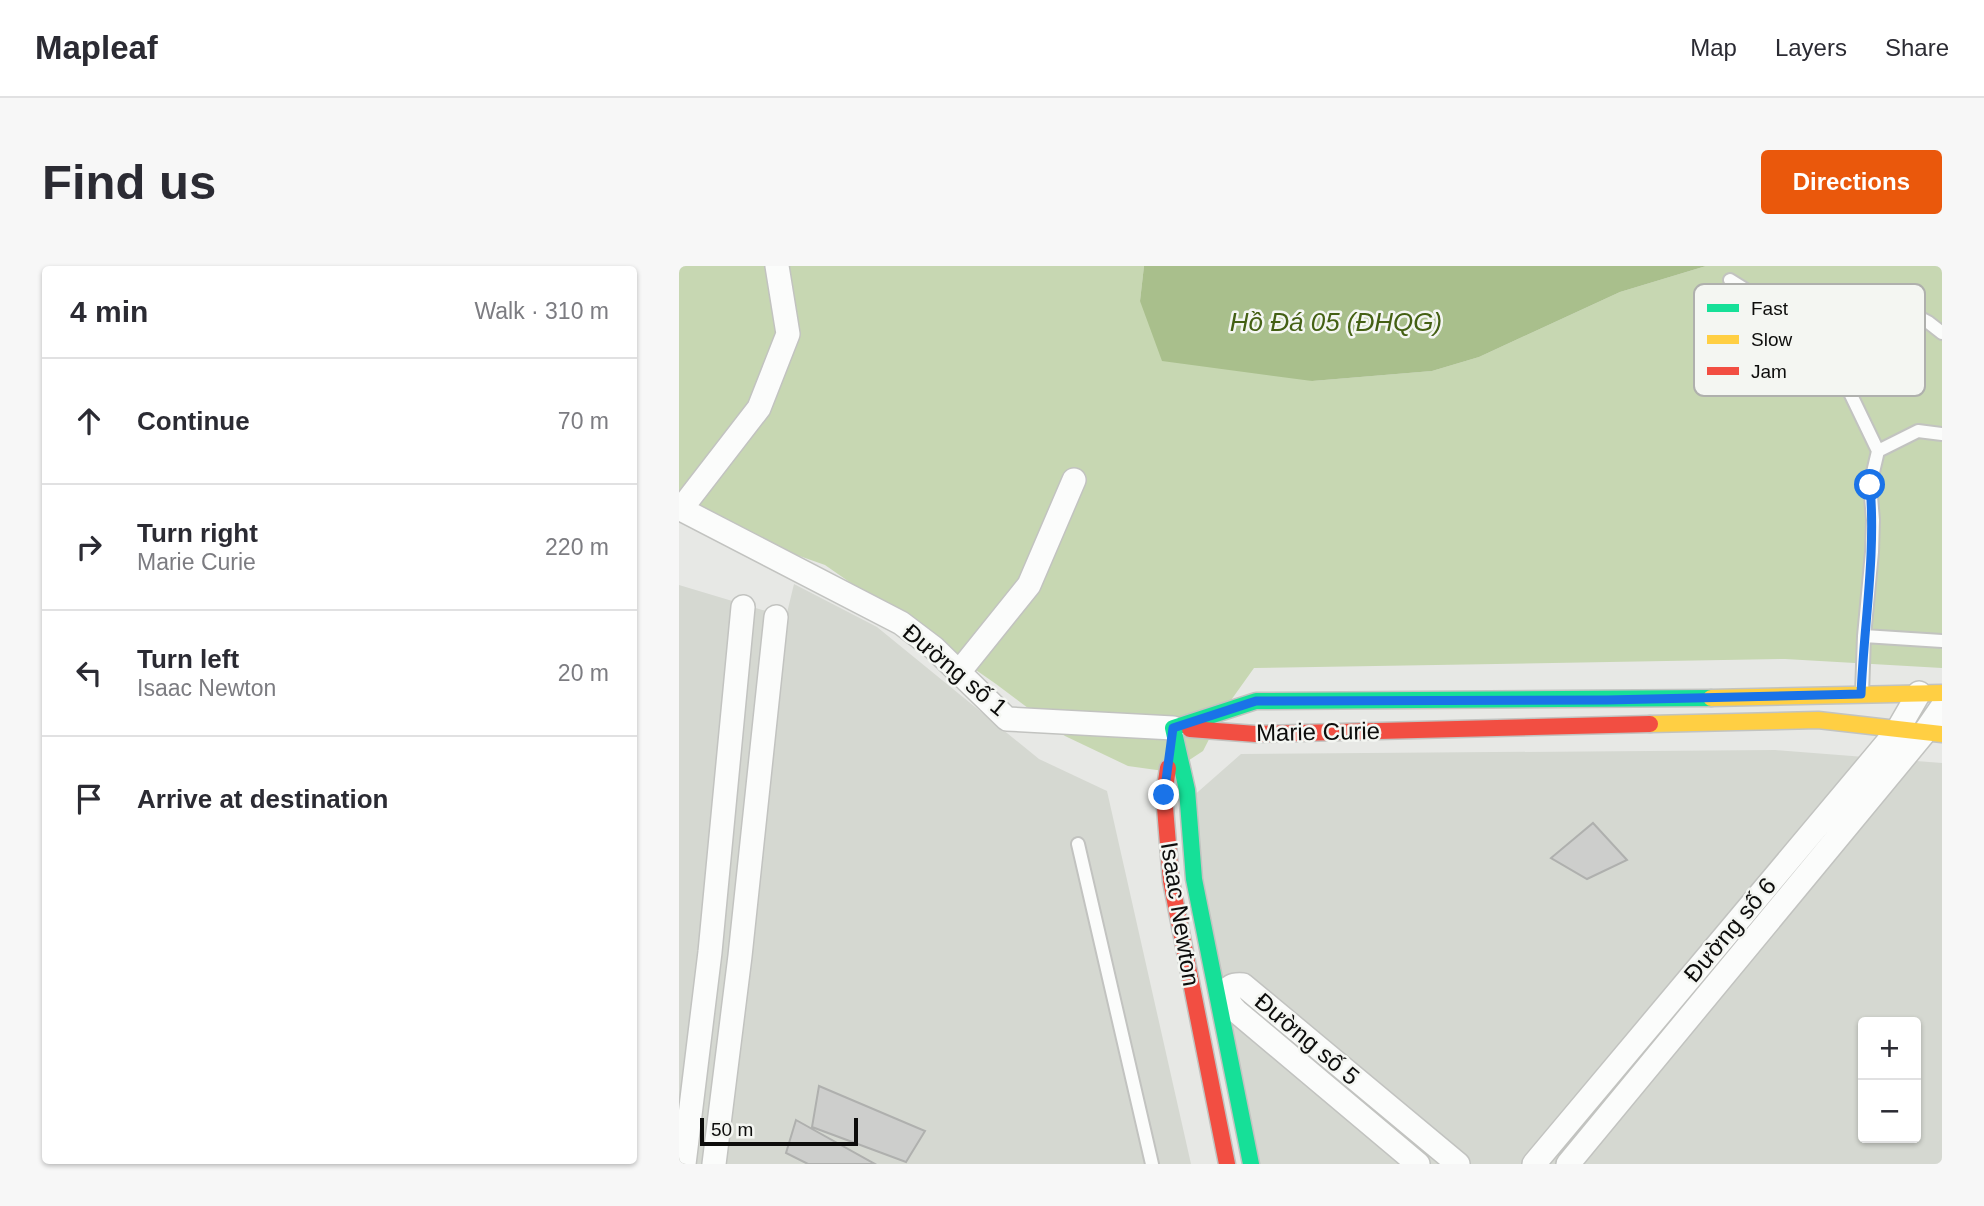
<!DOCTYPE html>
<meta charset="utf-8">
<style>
body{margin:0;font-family:Helvetica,sans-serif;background:#f7f7f7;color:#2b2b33}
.controls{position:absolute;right:21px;bottom:21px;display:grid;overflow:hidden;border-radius:7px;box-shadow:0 2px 5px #0004}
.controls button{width:63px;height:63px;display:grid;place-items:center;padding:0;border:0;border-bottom:2px solid #e1e1e2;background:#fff;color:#2b2b33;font:35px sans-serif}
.scale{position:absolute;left:21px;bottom:18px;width:158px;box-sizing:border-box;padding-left:7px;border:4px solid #0d0d0c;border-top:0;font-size:19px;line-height:24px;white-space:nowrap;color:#0d0d0c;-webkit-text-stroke:5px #f4f6f2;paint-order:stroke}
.stop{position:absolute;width:21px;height:21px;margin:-16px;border:5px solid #1a73e8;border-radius:50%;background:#fff}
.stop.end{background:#1a73e8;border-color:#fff;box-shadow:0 2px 7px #0008}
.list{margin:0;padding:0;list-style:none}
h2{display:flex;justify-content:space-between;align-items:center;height:91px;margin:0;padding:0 28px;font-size:30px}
h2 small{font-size:23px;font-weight:400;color:#7c7c81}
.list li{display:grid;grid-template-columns:46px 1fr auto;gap:21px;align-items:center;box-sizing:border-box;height:126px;padding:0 28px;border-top:2px solid #e1e1e2}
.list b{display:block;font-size:26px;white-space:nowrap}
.list p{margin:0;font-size:23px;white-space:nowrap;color:#7c7c81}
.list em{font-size:23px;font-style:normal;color:#7c7c81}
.icon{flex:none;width:38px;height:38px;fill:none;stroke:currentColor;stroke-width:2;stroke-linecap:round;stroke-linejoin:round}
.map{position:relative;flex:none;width:1263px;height:898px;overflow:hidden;border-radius:7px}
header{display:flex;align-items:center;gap:42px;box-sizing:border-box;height:98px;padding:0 35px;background:#fff;border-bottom:2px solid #e1e1e2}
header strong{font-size:33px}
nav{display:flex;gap:38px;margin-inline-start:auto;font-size:24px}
.intro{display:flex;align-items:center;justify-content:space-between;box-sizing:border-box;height:168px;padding:0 42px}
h1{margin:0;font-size:49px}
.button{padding:18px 32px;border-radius:7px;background:#ea580c;color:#fff;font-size:24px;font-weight:700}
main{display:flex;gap:42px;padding:0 42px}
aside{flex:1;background:#fff;border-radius:7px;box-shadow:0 2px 5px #0004}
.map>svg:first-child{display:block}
.built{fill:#d5d8d1;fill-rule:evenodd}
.green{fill:#c7d7b2}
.water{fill:#a9bf8c}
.building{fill:#cdcecc;stroke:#afb0ae;stroke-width:2}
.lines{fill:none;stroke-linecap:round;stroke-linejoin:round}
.lane-casing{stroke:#c2c3c0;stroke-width:16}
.street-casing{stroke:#c2c3c0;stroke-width:26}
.fast-casing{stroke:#c2c3c0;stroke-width:19}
.slow-casing{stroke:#c2c3c0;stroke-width:19}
.jam-casing{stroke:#c2c3c0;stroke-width:19}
.lane{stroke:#fbfcfb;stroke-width:12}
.street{stroke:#fbfcfb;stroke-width:23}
.fast{stroke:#16e098;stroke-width:16}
.slow{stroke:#ffcf43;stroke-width:16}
.jam{stroke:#f24e42;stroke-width:16}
.route{stroke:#1a73e8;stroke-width:9}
.labels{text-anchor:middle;stroke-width:5;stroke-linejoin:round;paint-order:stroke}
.street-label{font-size:24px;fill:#0d0d0c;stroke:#f4f6f2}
.water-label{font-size:26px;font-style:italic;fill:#446014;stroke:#f4f6f2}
.key{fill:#f4f6f2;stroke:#afb0ad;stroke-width:2}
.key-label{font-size:19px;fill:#0d0d0c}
</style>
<header>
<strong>Mapleaf</strong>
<nav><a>Map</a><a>Layers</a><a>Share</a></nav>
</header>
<div class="intro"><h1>Find us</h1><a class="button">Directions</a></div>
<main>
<aside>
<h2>4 min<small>Walk · 310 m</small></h2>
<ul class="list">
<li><svg class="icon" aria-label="ahead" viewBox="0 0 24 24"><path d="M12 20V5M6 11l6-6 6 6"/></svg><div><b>Continue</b></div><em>70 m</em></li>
<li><svg class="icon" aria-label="right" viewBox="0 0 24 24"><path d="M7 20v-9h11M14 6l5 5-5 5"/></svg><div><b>Turn right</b><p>Marie Curie</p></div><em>220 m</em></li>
<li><svg class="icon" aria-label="left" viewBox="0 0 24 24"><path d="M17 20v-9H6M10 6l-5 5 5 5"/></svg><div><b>Turn left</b><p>Isaac Newton</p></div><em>20 m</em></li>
<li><svg class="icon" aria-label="arrive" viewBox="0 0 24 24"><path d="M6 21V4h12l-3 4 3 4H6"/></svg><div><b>Arrive at destination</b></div></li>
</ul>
</aside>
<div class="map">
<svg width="1263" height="898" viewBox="0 0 1263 898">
<rect width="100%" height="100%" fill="#e7e8e5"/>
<path class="built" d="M115,318L198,361L360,493L428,525L512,898H0V319L107,351Z
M1096,484L1263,497V898H578L504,539L562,488ZM1184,756H1237V872H1184Z"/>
<path class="green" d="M0,0H465L461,35L633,115L753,105L800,91L941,26L1027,0H1263V402L1106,393L575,402L545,444L524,485L492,506L449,500L386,470L317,418L146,299L81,276L0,232Z"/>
<path class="water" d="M465,0H1027L941,26L800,91L753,105L633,115L483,95L461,35Z"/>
<path class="building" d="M914,557L948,594L908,613L872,592Z
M140,820L246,865L227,896L133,861Z
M117,854L196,898H129L107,887Z"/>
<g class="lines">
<g class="lane-casing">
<path id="lane" d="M1051,14L1091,39L1151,62L1158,77L1160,104L1199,185L1191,219L1194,254L1193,286L1185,370L1183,428
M1151,62L1159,43L1213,37L1249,56L1263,67
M1107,89L1159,90
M1199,185L1239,165L1263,168
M1185,370L1263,375
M399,578L473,898"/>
</g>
<g class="street-casing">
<path id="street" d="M0,242L222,357L255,382L328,453L494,462
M2,243L80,142L109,68L98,0
M280,406L350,319L395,214
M5,898L31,686L64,341
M35,898L61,690L97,351
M739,898L557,745C545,733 542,717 564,719L779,898
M855,898L1218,465L1240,427
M889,898L1245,467L1263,441"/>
</g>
<g class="fast-casing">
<path id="fast" d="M494,462L577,435L1032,432
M494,462L508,524L515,613L572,898"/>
</g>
<g class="slow-casing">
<path id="slow" d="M1032,432L1263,427
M971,458L1139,454L1263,468"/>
</g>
<g class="jam-casing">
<path id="jam" d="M511,463L577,468L971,458
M489,502L485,529L492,615L548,898"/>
</g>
<use href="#lane" class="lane"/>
<use href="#street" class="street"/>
<use href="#fast" class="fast"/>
<use href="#slow" class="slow"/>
<use href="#jam" class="jam"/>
</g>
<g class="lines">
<path class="route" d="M485,529L494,462L577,435L928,434L1182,428C1185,358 1197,289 1191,219"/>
</g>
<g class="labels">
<g class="street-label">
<text transform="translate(276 404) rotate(40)" y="8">Đường số 1</text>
<text transform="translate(639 466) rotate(-1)" y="8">Marie Curie</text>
<text transform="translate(501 648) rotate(81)" y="8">Isaac Newton</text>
<text transform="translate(1051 664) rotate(-50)" y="8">Đường số 6</text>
<text transform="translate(628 773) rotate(40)" y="8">Đường số 5</text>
</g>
<g class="water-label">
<text x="657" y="65">Hồ Đá 05 (ĐHQG)</text>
</g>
</g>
<rect x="1015" y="18" width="231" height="112" rx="10" class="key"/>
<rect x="1028" y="38" width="32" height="8" fill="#16e098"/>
<rect x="1028" y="69" width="32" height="9" fill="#ffcf43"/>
<rect x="1028" y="101" width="32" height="8" fill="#f24e42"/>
<g class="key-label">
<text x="1072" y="49">Fast</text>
<text x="1072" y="80">Slow</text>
<text x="1072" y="112">Jam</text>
</g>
</svg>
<div class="controls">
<button>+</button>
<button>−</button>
</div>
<div class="scale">50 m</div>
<div class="stop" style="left:1191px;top:219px"></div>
<div class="stop end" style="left:485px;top:529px"></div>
</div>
</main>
